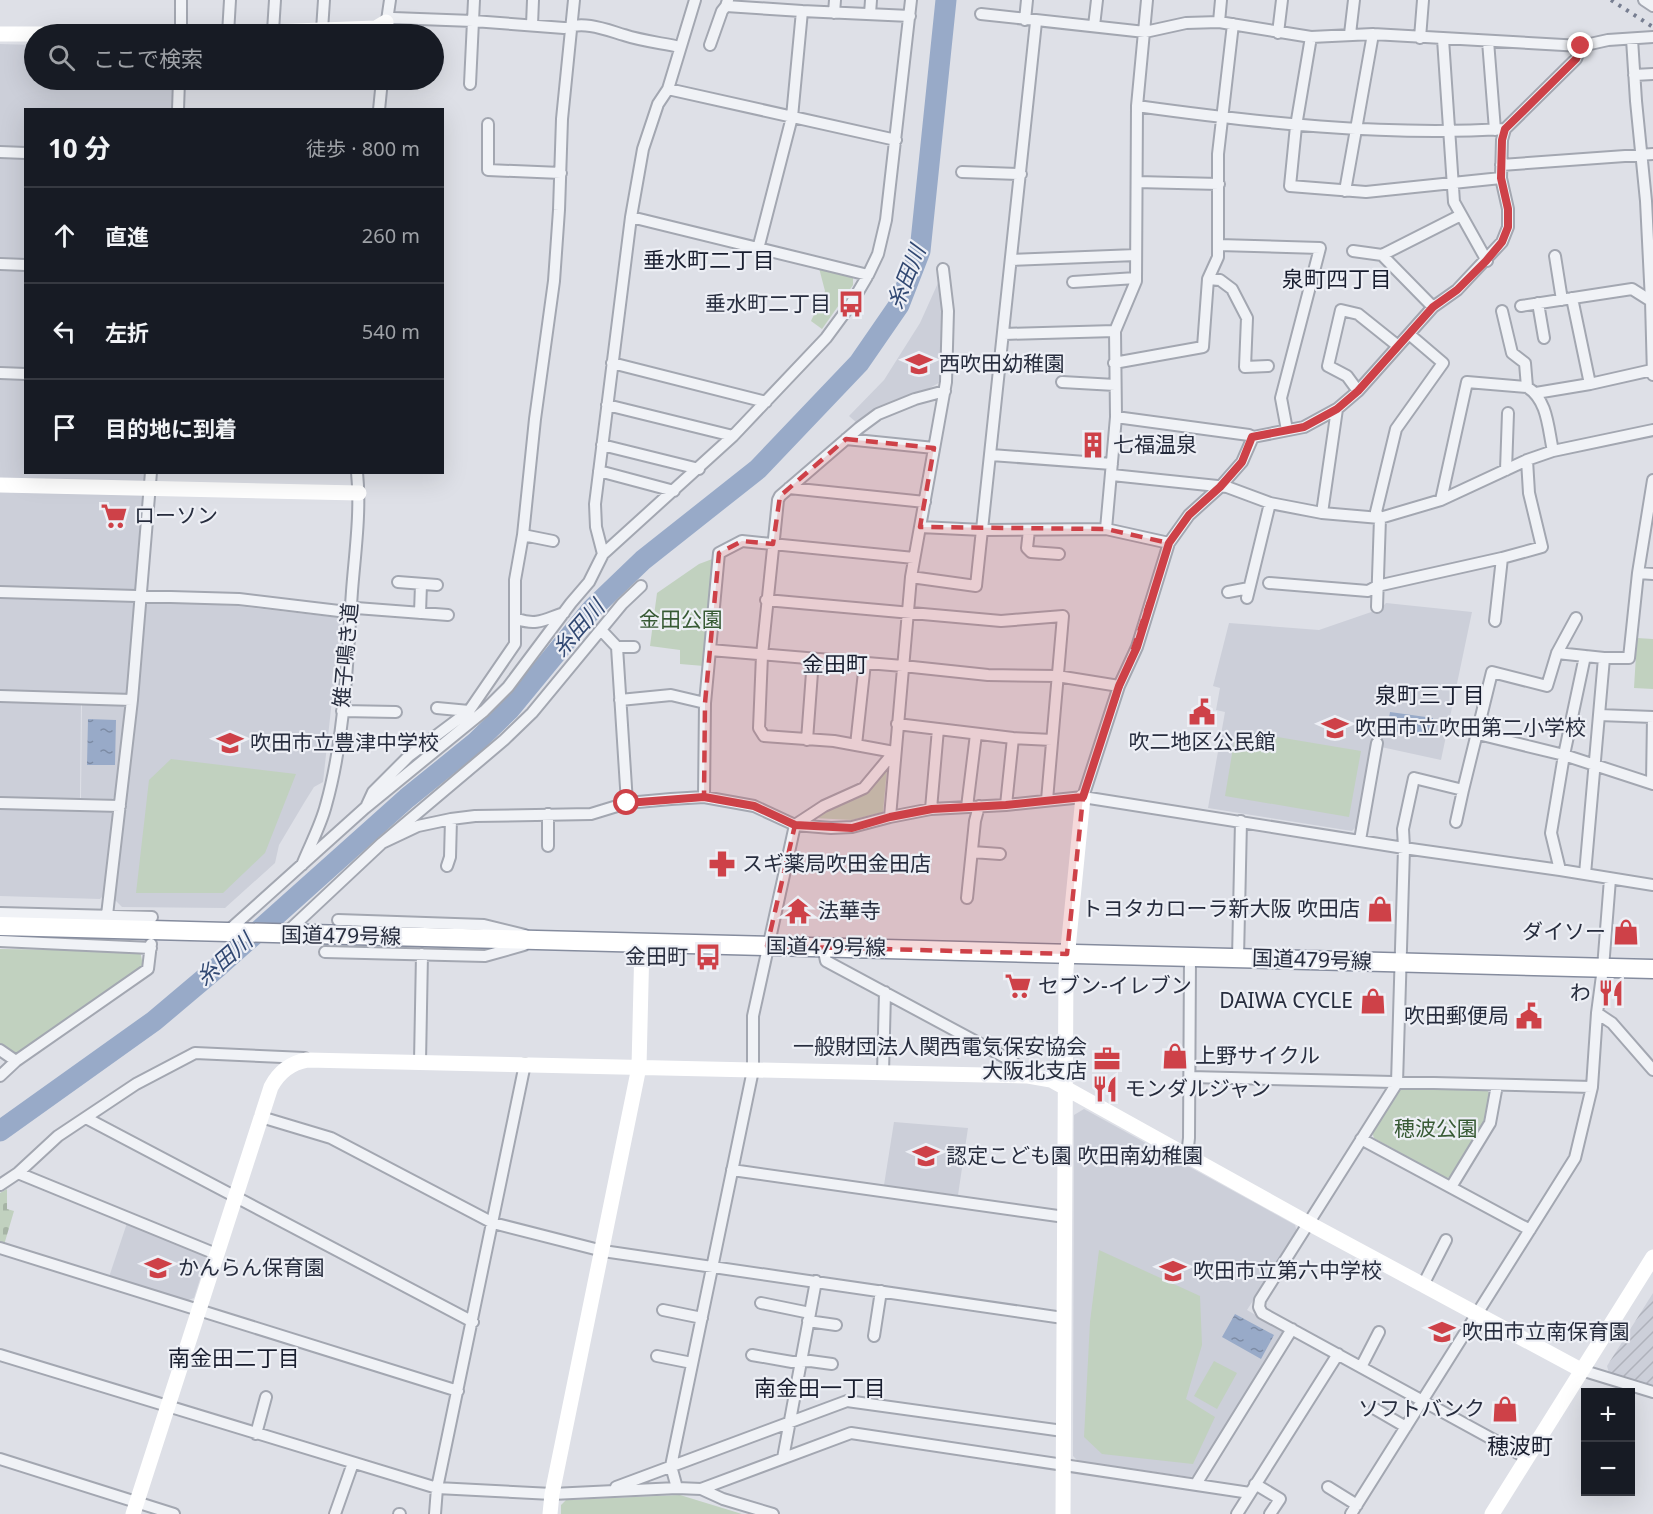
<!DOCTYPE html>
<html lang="ja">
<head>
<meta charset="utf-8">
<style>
  body { margin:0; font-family:"Noto Sans","Noto Sans JP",sans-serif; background:#242831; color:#f1f3f6 }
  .controls { position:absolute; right:18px; bottom:18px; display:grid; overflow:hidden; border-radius:0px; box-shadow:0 6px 24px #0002 }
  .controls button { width:54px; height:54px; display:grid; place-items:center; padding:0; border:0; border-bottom:2px solid #363941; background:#171b24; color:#f1f3f6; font:30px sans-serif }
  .stop { position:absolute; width:18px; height:18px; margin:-14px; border:4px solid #ce4148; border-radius:50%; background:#fff }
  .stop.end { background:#ce4148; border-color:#fff; box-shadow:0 2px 6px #0008 }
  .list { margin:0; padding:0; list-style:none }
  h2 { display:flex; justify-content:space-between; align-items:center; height:78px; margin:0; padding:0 24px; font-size:26px }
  h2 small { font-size:20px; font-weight:400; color:#9ea1a6 }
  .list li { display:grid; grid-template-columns:39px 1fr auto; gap:18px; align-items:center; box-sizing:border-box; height:96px; padding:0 24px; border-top:2px solid #363941 }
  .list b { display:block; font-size:22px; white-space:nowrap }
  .list em { font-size:20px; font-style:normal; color:#9ea1a6 }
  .icon { flex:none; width:33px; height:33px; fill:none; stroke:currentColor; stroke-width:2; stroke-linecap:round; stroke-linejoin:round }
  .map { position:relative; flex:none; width:1653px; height:1514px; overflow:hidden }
  .search { position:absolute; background:#171b24; box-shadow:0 6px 24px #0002; left:24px; top:24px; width:420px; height:66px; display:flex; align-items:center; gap:15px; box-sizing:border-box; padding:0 21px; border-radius:33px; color:#9ea1a6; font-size:22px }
  .panel { position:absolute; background:#171b24; box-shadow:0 6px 24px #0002; left:24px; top:108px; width:420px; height:366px; border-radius:0px }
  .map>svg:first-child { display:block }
</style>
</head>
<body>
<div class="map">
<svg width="1653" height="1514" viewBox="0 0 1653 1514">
  <defs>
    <pattern id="industrial-furrows" width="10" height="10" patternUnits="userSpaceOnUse" patternTransform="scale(1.5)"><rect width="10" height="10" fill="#cccfd9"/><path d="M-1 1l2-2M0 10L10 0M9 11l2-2" fill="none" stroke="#afb2bb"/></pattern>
    <pattern id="cemetery-stones" width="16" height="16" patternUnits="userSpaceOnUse" patternTransform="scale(1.5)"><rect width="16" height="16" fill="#c1d1bf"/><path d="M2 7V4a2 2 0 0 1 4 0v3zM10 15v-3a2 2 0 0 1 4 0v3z" fill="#a6b4a5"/></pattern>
    <pattern id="water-ripples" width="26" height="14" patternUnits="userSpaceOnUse" patternTransform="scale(1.5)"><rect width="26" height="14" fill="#98aac8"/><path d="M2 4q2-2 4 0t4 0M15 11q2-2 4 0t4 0" fill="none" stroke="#7c8ba4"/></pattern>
  </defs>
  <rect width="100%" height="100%" fill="#dee0e7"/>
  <path fill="#cccfd9" d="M0,44L34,45V80H174L173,109L26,110V472L145,473L128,703H81L80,799L117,801L106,893L100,899L0,896Z
    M938,283L943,284L944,349L942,381L921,393L897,399L870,412L857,423L849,416L884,380L920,323Z
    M150,600L237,606L341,618L323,782L314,787L304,803L279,845L275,863L225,908L122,907L114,899L138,705L146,606Z
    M1386,603L1472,612L1441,760L1372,745L1359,824L1352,831L1208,808L1225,712L1216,710L1220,688L1213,686L1229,623L1319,630L1380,609Z
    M82,704H121L127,710L117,794L112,799L81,798Z
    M1084,1109L1295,1225L1297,1232L1247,1310L1283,1331L1284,1337L1195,1475L1191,1477L1078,1461L1073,1456L1074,1115Z
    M894,1122L968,1128L958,1195L884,1185Z
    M127,1223L204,1253L206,1260L194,1298L186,1301L109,1277Z"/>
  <path fill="url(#industrial-furrows)" d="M1653,1293V1386L1609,1373L1607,1366Z"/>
  <path fill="#c1d1bf" d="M819,268L853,277V285L822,329L811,321L825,291Z
    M715,558L704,666L680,664V650L650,646L657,593L699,564Z
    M1637,638L1653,639V689L1634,688Z
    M1236,730L1361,751L1349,817L1225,796Z
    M171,759L296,774L265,853L223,893H136L149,780Z
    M887,769L883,812L852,820L813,818L829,807L866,793Z
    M0,949L140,951L143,965L21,1052L15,1053L0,1043Z
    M1399,1089H1486L1491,1095L1486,1122L1452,1177L1445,1178L1374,1138L1372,1132Z
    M1099,1250L1200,1296L1202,1345L1186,1399L1215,1417L1193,1464L1102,1454L1084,1437L1090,1322Z
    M1214,1361L1237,1373L1217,1409L1194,1396Z
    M680,1495L742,1514H561V1505L566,1500Z"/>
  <path fill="url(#cemetery-stones)" d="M7,1189V1209L14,1211L4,1245L0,1244V1193Z"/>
  <path fill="url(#water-ripples)" d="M1390,712L1433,718L1431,736L1387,730Z
    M88,719L116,720L115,765H87Z
    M1235,1314L1274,1335L1261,1359L1222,1337Z"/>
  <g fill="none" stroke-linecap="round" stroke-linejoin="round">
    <path stroke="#98aac8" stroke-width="21" d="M0,1131L154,1021L218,967L407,798L475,743L509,710L593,608L643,560L758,469L859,363L899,305L920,251L946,0"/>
    <g stroke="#a3a7b1" stroke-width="14">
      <path id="street" d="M181,0V34
        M728,0L726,6L802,11
        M1644,0L1653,6
        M834,13L835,0
        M870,14L871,0
        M981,14L1145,32L1186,23L1219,22L1311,37L1373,34L1581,46L1608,40L1653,37
        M1025,20L1027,0
        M386,22L393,18L473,21L564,28C585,21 604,29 624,35C642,41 662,43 680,47
        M1219,22L1221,0
        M532,25L533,0
        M1094,26L1097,0
        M322,30L324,0
        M273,31L275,0
        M1278,33L1282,0
        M228,34L230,0
        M385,34L390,0
        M1350,34L1354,0
        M1311,37L1296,126L1290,186L1366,192L1501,178
        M1420,38L1423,0
        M1443,39L1454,202L1487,261
        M1632,39L1636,101L1646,201L1651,301L1653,375
        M1488,41L1495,130
        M710,45L722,11L726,6
        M1634,75L1653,74
        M470,84L474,0
        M668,89L896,140
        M1137,106C1259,123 1381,136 1505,129
        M178,110L179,80
        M379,110L382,80
        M488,124V170L561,173
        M0,152L26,153
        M1501,165L1653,154
        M962,172L1021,174
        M1137,182L1219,184
        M1345,191L1373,34
        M631,217L868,275
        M1219,245L1320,248L1281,398L1287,430
        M758,249L792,117L802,11L910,16
        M1353,251L1382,255L1461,215
        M1382,255L1433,307
        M1555,256L1562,300
        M1012,260L1136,255
        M0,264L26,265
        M1208,279L1220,280L1232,289L1247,318L1245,367L1268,366
        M1073,282L1136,278
        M1572,298L1590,384L1652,370
        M1538,303L1544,338
        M1521,306L1632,289L1651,301
        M1004,334L1115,331
        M612,363L766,402
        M1114,363L1203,347L1208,279L1218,257V154L1233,24
        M0,373L26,374
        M1062,382L1115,385
        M1527,387C1548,400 1548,429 1553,451
        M1358,391L1347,376L1328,366L1341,310L1358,314L1398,346
        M1536,393L1590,384
        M607,405L733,436
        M1116,417L1249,435L1253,437L1304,427L1337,409L1358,391L1433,307L1457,290L1502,242L1508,227V209L1501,178L1502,140L1505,129L1576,59L1581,46
        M846,439L934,448
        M602,445L699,469
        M991,455L1112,464
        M1506,470L1508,413
        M599,471L674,491
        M1112,475L1227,487L1270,503L1322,513L1380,518L1441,500L1527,460L1553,451L1653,430
        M789,488L925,502
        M1441,500L1467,382L1527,387L1525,363L1512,353L1502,311
        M1322,513L1337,409
        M920,527L983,530L1106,529L1169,543
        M1106,529L1116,417L1115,331L1136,281L1137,106L1147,0
        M1029,530L1027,548L1031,552L1059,554
        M523,535L553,541
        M603,554L596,527L595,504L631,217L643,149L658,104L668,89L695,0
        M1638,573L1653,574
        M911,577L976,586L1036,22
        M398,582L437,585
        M1269,583L1368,591L1377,586L1502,558
        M0,592L239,599L339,611L356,608L448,615
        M1228,592L1249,588
        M1247,598L1270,503
        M766,600L1001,621L1063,616L1047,800
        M1377,607L1380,518L1376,512L1396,429L1443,363L1409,334
        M420,613L421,584
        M517,619C538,626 545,619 564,613
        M1495,621L1502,558L1542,547L1529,493L1527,460
        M601,630L617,647L627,803
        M617,647H634
        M710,650L903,666L988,675L1057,676L1119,686
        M1557,653L1604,658H1629L1638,573L1653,480
        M0,696L132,700
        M620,700L671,695L705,703
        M437,708L469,711
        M342,711L396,712
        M1599,715L1653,717
        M897,724L1013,738L1052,740
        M1478,734L1564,755L1653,784
        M807,740L813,659
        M856,745L865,663
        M1652,783L1653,717
        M704,797L705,703L719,553L742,541L914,558
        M1083,797L1119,686L1137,647L1169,543L1189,515L1220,487L1242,462L1253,437
        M0,803L120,806
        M367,805L373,792L409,756L469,711L515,644V580L523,535L535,419L554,281L559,210L562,119L574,0
        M1006,805L1013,738
        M967,807L976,734
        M931,809L938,729
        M548,814V846
        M890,817L911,577L946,382L948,311L943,269
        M1456,822L1463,790
        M1360,840L1377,743
        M382,843L418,826L451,819L475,816L591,814L627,803L671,799L704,797L754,806L795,825L831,828L852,827L890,817L931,809L1006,805L1083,797L1404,848L1560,870L1653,885
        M972,852L1000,854
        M302,865C310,845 321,825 326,805C345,738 347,661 352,591C355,552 361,512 357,472
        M447,866L450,857L451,819
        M1560,870L1551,833L1564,755L1585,656
        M1585,874L1604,658
        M967,898L975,821L979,806
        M0,913L152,917
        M107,915L132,700L151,472
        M338,920L484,925L525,935
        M228,931L365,808L484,711L508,687L571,603L589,582L603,554L733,436L826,338L851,304L868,275L878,254L886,220L911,0
        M286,933L382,843L504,740L532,713L622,604L641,586
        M0,941L151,948
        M823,947L826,961L1012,1061L1028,1076
        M325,952L485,956L524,945
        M1238,958L1241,821
        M1597,1013L1612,1023L1653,1070
        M0,1050L16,1061
        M420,1062L422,954
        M883,1073L885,992
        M0,1076L16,1061L148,969L151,944
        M1190,1077L1592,1087
        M261,1117L331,1138L493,1223L603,1251L1063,1318
        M86,1118L473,1322
        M1361,1139L1530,1230
        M1187,1156L1189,1138L1190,957
        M732,1170L1065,1217
        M18,1173L216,1254
        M0,1185L18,1173L58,1136L136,1084L195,1053L305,1058
        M1451,1187L1490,1123L1497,1085
        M0,1248L458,1391
        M1423,1285L1446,1240
        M761,1303L810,1313
        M663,1310L702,1318
        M808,1321L836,1325
        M874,1336L881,1291
        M0,1355L437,1488L552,1494L677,1488L701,1489L723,1499L773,1514
        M752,1355L792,1362L810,1361L832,1364
        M657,1356L692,1363
        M1361,1367L1379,1332
        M1581,1370L1653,1392
        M1375,1409L1406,1427
        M256,1434L266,1397
        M783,1458L816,1281
        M1527,1458L1262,1313L1259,1307L1260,1300L1397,1083L1404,848L1403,829L1414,778L1463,790L1492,672L1547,686L1557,653L1576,618
        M0,1459L174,1514
        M1196,1484L1292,1329
        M1255,1484L1280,1499L1270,1514
        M616,1487L847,1401L1063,1431
        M1328,1487L1357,1505
        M677,1488L671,1466L753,1070V1016L795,825L824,806L864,788L894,752L834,741L764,736L759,728L762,655L778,500L780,496L859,428L878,414L915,399L945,391
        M701,1489L851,1433L1250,1493
        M335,1514L353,1463
        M399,1514H400
        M435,1514L437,1488L525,1064
        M1237,1514L1338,1354
        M1351,1514L1575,1158L1592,1087L1597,1013L1603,968L1610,879"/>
    </g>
    <g stroke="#858c9e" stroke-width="21">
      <path id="highway" d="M0,926L1653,969"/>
    </g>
    <use href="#street" stroke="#f0f2f6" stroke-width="10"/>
    <path stroke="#fff" stroke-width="15" d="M0,34H54
      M213,34L376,28L386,22
      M0,485L359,493
      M133,1514L271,1087C279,1072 290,1063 307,1060L1028,1076L1051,1080L1310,1224L1581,1370
      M550,1514L552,1494L639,1067L642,943
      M1063,1514L1066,969L1083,797
      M1492,1514L1653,1257"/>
    <use href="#highway" stroke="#fff" stroke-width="18"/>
    <path stroke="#777e91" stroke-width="4" stroke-dasharray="3 6" stroke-linecap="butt" d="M1611,0L1653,27"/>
  </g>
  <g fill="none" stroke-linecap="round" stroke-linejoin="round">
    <path stroke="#ce4148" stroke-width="8" d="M627,803L704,797L754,806L795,825L852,828L890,817L932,809L1006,805L1083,797L1119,686L1137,647L1169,543L1189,515L1220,487L1242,462L1252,437L1304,427L1337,409L1358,391L1433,307L1457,290L1486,261L1502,242L1508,227V209L1501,178L1502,140L1505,129L1576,59L1581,46"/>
  </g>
  <path fill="#ce4148" fill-opacity="0.2" stroke="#ce4148" stroke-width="4.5" stroke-dasharray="12 8" stroke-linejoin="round" d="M846,439L934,448L920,527L1106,529L1169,543L1083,797L1067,954L767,946L795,825L754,806L704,797L705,703L719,553L742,541L773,544L780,496Z"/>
  <defs>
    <g id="bus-bare" transform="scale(2.07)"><path d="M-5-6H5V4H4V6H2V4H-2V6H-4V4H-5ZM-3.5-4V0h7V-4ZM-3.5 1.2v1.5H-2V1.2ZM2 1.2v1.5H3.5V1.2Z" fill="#ce4148" stroke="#edeff5" stroke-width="2.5" paint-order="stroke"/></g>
    <g id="school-bare" transform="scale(2.07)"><path d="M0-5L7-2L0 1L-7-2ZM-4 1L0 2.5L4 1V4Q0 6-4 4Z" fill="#ce4148" stroke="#edeff5" stroke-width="2.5" paint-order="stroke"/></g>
    <g id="building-bare" transform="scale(2.07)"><path d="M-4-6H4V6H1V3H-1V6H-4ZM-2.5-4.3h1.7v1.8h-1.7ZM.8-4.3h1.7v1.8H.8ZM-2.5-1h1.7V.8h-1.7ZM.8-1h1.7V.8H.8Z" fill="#ce4148" stroke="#edeff5" stroke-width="2.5" paint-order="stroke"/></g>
    <g id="supermarket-bare" transform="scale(2.07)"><path d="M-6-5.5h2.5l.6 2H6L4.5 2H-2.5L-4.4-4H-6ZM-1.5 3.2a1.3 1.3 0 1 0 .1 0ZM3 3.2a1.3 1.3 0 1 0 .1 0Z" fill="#ce4148" stroke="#edeff5" stroke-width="2.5" paint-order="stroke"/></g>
    <g id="civic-bare" transform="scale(2.07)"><path d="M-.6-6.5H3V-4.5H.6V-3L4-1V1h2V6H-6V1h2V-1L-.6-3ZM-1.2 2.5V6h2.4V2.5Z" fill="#ce4148" stroke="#edeff5" stroke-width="2.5" paint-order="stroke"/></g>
    <g id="pharmacy-bare" transform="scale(2.07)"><path d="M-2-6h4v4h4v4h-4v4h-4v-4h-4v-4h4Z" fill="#ce4148" stroke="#edeff5" stroke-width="2.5" paint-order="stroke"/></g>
    <g id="shop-bare" transform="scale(2.07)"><path d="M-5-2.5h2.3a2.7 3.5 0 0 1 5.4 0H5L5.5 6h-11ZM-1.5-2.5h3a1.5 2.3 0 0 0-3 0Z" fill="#ce4148" stroke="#edeff5" stroke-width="2.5" paint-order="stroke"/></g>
    <g id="temple-bare" transform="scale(2.07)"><path d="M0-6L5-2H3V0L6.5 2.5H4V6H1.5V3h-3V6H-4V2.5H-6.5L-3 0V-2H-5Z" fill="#ce4148" stroke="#edeff5" stroke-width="2.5" paint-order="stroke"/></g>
    <g id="restaurant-bare" transform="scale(2.07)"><path d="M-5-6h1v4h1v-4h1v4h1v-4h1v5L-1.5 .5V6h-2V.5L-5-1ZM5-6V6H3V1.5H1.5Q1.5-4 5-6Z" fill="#ce4148" stroke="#edeff5" stroke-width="2.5" paint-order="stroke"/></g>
    <g id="office-bare" transform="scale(2.07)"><path d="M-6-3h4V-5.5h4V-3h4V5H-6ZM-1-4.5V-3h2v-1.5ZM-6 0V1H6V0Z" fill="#ce4148" stroke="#edeff5" stroke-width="2.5" paint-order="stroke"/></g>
  </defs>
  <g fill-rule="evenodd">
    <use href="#bus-bare" x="851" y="304"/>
    <use href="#school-bare" x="919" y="364"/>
    <use href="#building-bare" x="1093" y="445"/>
    <use href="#supermarket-bare" x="114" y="516"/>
    <use href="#civic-bare" x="1202" y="712"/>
    <use href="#school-bare" x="1335" y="728"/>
    <use href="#school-bare" x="230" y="743"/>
    <use href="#pharmacy-bare" x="722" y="864"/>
    <use href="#shop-bare" x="1380" y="909"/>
    <use href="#temple-bare" x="798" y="911"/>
    <use href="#shop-bare" x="1626" y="932"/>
    <use href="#bus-bare" x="708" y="957"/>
    <use href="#supermarket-bare" x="1018" y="986"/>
    <use href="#restaurant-bare" x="1611" y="993"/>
    <use href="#shop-bare" x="1373" y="1001"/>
    <use href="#civic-bare" x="1529" y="1016"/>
    <use href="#shop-bare" x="1175" y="1056"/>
    <use href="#office-bare" x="1107" y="1059"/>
    <use href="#restaurant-bare" x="1105" y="1089"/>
    <use href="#school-bare" x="926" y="1156"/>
    <use href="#school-bare" x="158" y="1268"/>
    <use href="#school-bare" x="1173" y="1271"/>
    <use href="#school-bare" x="1442" y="1332"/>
    <use href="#shop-bare" x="1505" y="1409"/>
  </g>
  <g text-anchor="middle" stroke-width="4.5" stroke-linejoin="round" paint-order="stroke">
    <g font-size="21" fill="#272d3e" stroke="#edeff5" text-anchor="start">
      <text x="831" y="311" text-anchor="end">垂水町二丁目</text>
      <text x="939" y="371">西吹田幼稚園</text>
      <text x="1113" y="452">七福温泉</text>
      <text x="134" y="523">ローソン</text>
      <text x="1355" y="735">吹田市立吹田第二小学校</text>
      <text x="1202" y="749" text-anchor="middle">吹二地区公民館</text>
      <text x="250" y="750">吹田市立豊津中学校</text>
      <text x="742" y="871">スギ薬局吹田金田店</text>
      <text x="1360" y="916" text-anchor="end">トヨタカローラ新大阪 吹田店</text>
      <text x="818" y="918">法華寺</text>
      <text x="1606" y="939" text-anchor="end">ダイソー</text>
      <text x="688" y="964" text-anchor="end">金田町</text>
      <text x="1038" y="993">セブン-イレブン</text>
      <text x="1591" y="1000" text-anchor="end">わ</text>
      <text x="1353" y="1008" text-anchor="end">DAIWA CYCLE</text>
      <text x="1509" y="1023" text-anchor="end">吹田郵便局</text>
      <text x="1087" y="1054" text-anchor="end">一般財団法人関西電気保安協会<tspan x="1087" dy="24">大阪北支店</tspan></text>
      <text x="1195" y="1063">上野サイクル</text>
      <text x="1125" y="1096">モンダルジャン</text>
      <text x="946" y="1163">認定こども園 吹田南幼稚園</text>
      <text x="178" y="1275">かんらん保育園</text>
      <text x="1193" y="1278">吹田市立第六中学校</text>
      <text x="1462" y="1339">吹田市立南保育園</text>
      <text x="1485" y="1416" text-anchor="end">ソフトバンク</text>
    </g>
    <g font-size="21" fill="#375a34" stroke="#edeff5">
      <text x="681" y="627">金田公園</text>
      <text x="1436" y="1136">穂波公園</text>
    </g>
    <g font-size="21" fill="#272d3e" stroke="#edeff5">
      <text transform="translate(346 655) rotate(-85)" y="7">雉子鳴き道</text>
      <text transform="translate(341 936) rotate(1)" y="7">国道479号線</text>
      <text transform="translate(826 947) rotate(1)" y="7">国道479号線</text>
      <text transform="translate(1312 960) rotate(2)" y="7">国道479号線</text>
    </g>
    <g font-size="22" fill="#191e2f" stroke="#edeff5">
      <text x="709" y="268">垂水町二丁目</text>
      <text x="1337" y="287">泉町四丁目</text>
      <text x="835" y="672">金田町</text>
      <text x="1430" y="703">泉町三丁目</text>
      <text x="234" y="1366">南金田二丁目</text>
      <text x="820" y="1396">南金田一丁目</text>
      <text x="1520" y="1454">穂波町</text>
    </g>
    <g font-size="22" font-style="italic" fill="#314872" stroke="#edeff5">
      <text transform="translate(906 277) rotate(-68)" y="8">糸田川</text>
      <text transform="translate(578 628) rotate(-49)" y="8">糸田川</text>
      <text transform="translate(224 959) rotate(-41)" y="8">糸田川</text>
    </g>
  </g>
</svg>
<div class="controls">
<button>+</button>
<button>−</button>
</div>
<div class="stop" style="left:627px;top:803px"></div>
<div class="stop end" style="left:1581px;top:46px"></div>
<div class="search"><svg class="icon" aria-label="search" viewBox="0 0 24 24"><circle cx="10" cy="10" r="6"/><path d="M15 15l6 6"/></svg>ここで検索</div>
<section class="panel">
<h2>10 分<small>徒歩 · 800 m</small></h2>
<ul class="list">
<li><svg class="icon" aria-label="ahead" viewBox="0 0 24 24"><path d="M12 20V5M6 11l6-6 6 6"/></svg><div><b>直進</b></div><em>260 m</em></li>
<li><svg class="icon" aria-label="left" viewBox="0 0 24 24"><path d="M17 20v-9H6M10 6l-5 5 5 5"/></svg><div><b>左折</b></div><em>540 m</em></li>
<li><svg class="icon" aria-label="arrive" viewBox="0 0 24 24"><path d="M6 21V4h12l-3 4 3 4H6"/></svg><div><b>目的地に到着</b></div></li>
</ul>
</section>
</div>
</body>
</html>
